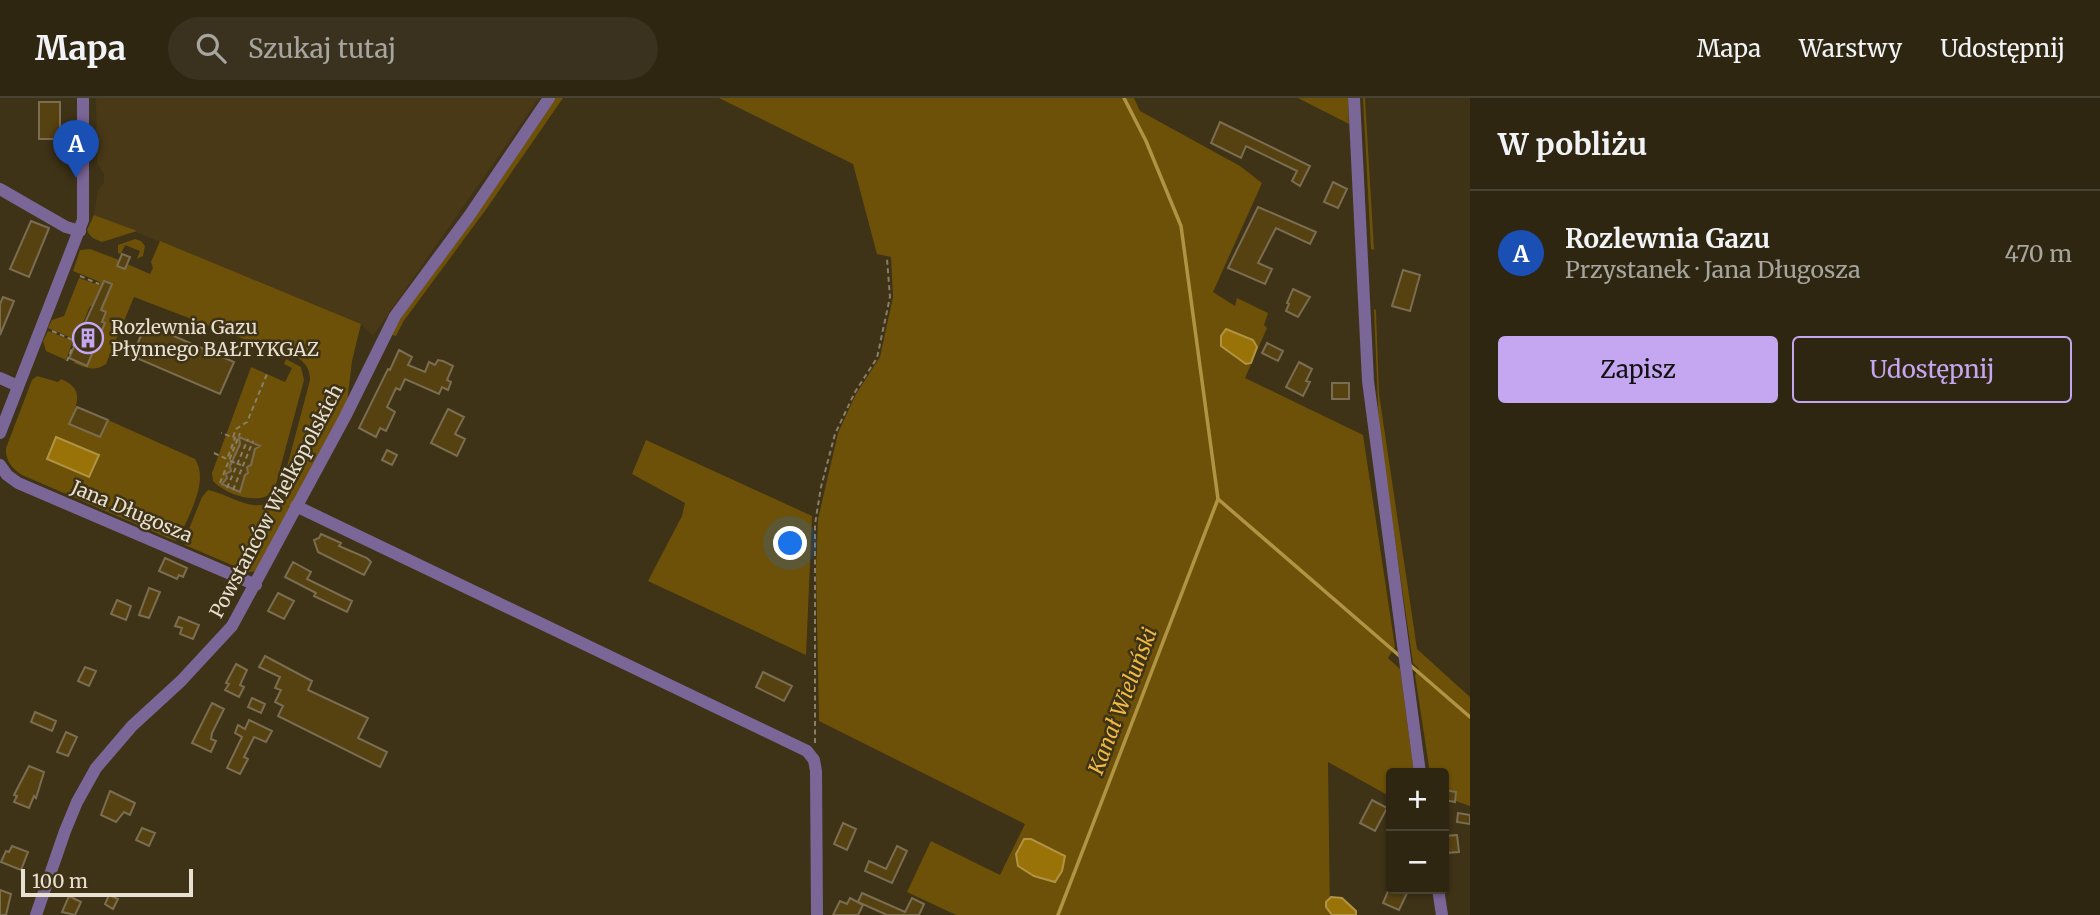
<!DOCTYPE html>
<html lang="pl">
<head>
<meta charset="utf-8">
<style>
  body { margin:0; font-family:Merriweather,serif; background:#3a321f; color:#f1f3f6 }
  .controls { position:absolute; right:21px; bottom:21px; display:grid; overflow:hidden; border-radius:7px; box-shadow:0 2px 5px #0004 }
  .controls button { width:63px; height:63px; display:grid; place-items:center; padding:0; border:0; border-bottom:2px solid #494331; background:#2e2611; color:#f1f3f6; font:35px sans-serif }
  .scale { position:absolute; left:21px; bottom:18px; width:172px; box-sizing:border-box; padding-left:7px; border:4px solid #e8e0d0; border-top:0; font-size:19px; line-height:24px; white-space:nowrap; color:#e8e0d0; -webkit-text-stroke:5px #3e3217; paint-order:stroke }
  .you { position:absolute; left:791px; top:446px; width:24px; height:24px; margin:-18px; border:5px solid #fff; border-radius:50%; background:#1a73e8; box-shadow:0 0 0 10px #1a73e833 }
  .badge { display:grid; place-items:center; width:46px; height:46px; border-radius:50%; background:#c5a6f0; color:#fff; font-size:23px; font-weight:700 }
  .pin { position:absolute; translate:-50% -58px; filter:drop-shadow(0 2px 4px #0008) }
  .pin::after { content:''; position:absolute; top:37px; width:24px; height:21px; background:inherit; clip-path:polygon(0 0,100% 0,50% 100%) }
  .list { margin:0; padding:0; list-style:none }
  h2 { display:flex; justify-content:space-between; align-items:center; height:91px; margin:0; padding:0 28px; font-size:30px }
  h2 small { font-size:23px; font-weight:400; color:#a7a59f }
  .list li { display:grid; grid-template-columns:46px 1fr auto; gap:21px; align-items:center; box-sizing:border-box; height:126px; padding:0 28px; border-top:2px solid #494331 }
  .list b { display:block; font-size:26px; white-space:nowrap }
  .list p { margin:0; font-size:23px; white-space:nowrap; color:#a7a59f }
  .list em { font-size:23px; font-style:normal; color:#a7a59f }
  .actions { display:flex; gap:14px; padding:21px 28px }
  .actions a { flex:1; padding:16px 0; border:2px solid #c5a6f0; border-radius:7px; text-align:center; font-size:24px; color:#c5a6f0 }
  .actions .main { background:#c5a6f0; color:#111 }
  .icon { flex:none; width:38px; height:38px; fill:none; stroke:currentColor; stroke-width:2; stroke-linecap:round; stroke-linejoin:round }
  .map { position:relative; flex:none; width:1470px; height:817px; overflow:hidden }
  header { display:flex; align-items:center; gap:42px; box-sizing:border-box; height:98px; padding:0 35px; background:#2e2611; border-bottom:2px solid #494331 }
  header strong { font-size:33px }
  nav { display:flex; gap:38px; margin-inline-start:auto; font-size:24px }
  .search { width:490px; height:63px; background:#3a321f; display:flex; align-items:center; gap:18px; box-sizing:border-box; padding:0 24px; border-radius:38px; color:#a7a59f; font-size:26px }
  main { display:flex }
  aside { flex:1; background:#2e2611 }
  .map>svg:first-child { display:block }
</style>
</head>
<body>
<header>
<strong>Mapa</strong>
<div class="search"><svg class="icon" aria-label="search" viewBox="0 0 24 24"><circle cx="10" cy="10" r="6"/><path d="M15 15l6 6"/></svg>Szukaj tutaj</div>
<nav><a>Mapa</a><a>Warstwy</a><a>Udostępnij</a></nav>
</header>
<main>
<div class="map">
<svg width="1470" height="817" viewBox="0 0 1470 817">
  <rect width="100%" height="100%" fill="#3e3217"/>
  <path fill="#493916" d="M96,0H539L373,238L361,226L94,117L98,92L104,85V76L97,65Z"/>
  <path fill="#6d5108" d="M552,0H563L487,110L403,224L396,238L392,237L402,215Z
    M719,0H1134L1140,13L1240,68L1262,85L1213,194L1235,208L1237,200L1268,215L1264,227L1267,230L1245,280L1363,337L1395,549L1388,560L1400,571L1414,675H1391V699L1328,664L1330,817H956L907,794L931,743L1000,777L1025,726L819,623L816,473L818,421L838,335L856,296L880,259L893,199L891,159L877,156L853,66Z
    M1298,0H1348L1349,26Z
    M1363,0H1365L1374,152L1371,151Z
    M94,117L137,133L102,144C95,141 90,140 87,132Z
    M135,141L141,143L145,148L143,158L137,161L140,153L125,147L121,156L118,155V147Z
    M160,143L361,226L352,263L347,305L258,473L248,474L185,447L184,443L202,399L208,392C234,397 265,426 282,388L310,282C311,260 286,252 267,250L134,199L106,266C95,274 86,270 74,265L75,263L87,268L105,226L102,224L106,214L90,208L76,242L48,230L52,222L64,218L79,180L99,187L100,184L73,173L80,152L90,151L119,162L117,168L127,166L150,176L153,170L151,164Z
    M1374,211L1376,212L1379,296L1417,551L1470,599V708L1444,699V675H1430L1415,577L1419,571L1413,565L1379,332Z
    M48,233L73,243L66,262L46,253L43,243Z
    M286,261L301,269L304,282L276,386L267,398C251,405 224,395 213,383L212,375L251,269L285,284L292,270L284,266Z
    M37,278L58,284L61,281C86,291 76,307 70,326L100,339L108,322L195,361C210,384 187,419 179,441L175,443L22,377C12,371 5,362 6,350L32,282Z
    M646,342L812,418L806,557L648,483L682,418L685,405L632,376Z"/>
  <path fill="#997208" stroke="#b19344" stroke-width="2" d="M1226,231L1253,242L1257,249L1251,265L1246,266L1221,248V238Z
    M56,339L99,357L89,379L47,361Z
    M1024,741H1031L1065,758L1062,773L1055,784L1034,778L1018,768L1016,756Z
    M1331,799L1342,800L1356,813V817H1332L1326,809V804Z"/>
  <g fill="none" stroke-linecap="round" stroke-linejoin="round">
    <path stroke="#b19344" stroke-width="3.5" d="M1124,0L1146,43L1181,128L1218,401L1402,560
      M1410,567L1470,619
      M1058,817L1218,401"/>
  </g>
  <path fill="#564111" stroke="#7b6d51" stroke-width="2" d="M39,4H60V41H39Z
    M1220,24L1310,68L1300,88L1292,83L1297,73L1246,48L1241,60L1211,45Z
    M1333,84L1347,91L1338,110L1324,104Z
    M1258,109L1316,134L1310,146L1276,130L1258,165L1272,171L1265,186L1228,170Z
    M31,123L49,130L29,179L10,171Z
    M122,156L130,159L125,171L117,168Z
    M1403,172L1420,177L1410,213L1392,208Z
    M104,183L112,186L101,212L106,214L102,224L105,225L87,268L69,260Z
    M1293,191L1310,199L1298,219L1286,213L1289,206L1287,205Z
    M3,199L14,203L0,237V206Z
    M146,226L234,264L220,296L132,258Z
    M1267,245L1283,253L1278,263L1262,255Z
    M399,252L412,259L408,267L425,274L429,264L435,267L438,262L443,263L453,268L447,282L451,284L448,292L442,289L439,296L405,281L400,292L396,290L387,309L395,314L386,333L380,330L376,339L359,330L388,271L390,272Z
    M1299,264L1312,271L1306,283L1310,284L1303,298L1286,289Z
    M1332,285H1349V301H1332Z
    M77,309L108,322L100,339L69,326Z
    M448,311L464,319L455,336L465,341L457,358L431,345Z
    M239,339L260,348L255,351L251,367L247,369L248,375L245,377L240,394L222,386L227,380L226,376L231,373L230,368L240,346Z
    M387,352L397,357L392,367L382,362Z
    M321,436L341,445L339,448L367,460L371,464L364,477L318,454L314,442L319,440Z
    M165,460L187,470L183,479L179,477L177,481L159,473Z
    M293,464L311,474L307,481L352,503L347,514L314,498L316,495L285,479Z
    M149,490L160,494L149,520L139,517Z
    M278,495L294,503L284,521L268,513Z
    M117,502L131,508L126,522L111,516Z
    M179,519L199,527L193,541L180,536L182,530L175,528Z
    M265,558L312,583L308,592L368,620L358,640L387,654L380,669L278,618L283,608L275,604L281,592L275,590L280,579L259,569Z
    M236,566L247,572L240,587L244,589L239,599L225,592L229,586L226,585Z
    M85,569L96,573L89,588L78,583Z
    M763,574L792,588L784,603L756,589Z
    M252,600L265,606L261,615L248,609Z
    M212,605L224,611L212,635L211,641L216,643L211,654L192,645Z
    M35,614L56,623L52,633L31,624Z
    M249,622L272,633L266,644L254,639L244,659L248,661L240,676L227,670L242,639L235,635L238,627L245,631Z
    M66,634L77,639L68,658L57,654Z
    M29,668L44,674L36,700L34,698L29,710L14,704L17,698L14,697Z
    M1444,692L1456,694L1455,704L1444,702Z
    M110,693L135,705L130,717L124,714L116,724L101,717Z
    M1372,702L1387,710L1375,733L1360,725Z
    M1458,715L1470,717V726L1457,724Z
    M843,725L856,731L847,752L834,746Z
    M142,730L155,735L149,748L136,742Z
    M1457,737L1459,754L1445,755L1444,738Z
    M12,748L28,754L21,772L1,764L6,753L9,754Z
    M897,748L907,753L892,785L865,773L869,763L886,771Z
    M1389,791L1408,793L1399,812L1383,805Z
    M0,792L11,796L6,817H0Z
    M862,795L905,814L912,800L924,806L919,817H887L858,804Z
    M109,797L118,801L113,811L105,806Z
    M69,798L81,804L75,817L62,814Z
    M850,800L863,807L858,817H833L840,803L847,806Z"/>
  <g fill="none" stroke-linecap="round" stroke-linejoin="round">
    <path stroke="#897f69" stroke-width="2" stroke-dasharray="5 3.5" stroke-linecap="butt" d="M80,178L99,186
      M52,233L75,243L67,263
      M233,339L236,331L247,324L267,276
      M214,355L227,361L235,340L221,335
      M230,363L241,367
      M220,385L240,335
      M227,390L248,341
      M233,392L253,343
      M815,645V426L821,389L835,336L855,294L877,260L890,199L887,161"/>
    <path stroke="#7b6698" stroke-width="12" d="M1354,0L1368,283L1420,675
      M0,91L66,129L80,133
      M0,280L18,288
      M0,335L83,122V0
      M0,367L7,377L18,385L256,487
      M296,408L807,653L814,662L816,673L817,817
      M1438,791L1442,817
      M36,817L65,733L77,704L96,670L132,628L181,583L232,528L345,319L395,218L469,118L549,0"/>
  </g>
  <defs>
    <g id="building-ring" transform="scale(1.575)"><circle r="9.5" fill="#3e3217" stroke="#c5a6f0" stroke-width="1.5"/><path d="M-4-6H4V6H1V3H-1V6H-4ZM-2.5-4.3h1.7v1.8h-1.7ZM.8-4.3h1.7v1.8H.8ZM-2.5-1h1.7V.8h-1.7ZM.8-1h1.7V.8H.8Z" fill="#c5a6f0"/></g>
  </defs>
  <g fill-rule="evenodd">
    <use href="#building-ring" x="88" y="240"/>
  </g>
  <g text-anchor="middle" stroke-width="5" stroke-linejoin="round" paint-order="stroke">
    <g font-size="19" fill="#e8e0d0" stroke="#3e3217" text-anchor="start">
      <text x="111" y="236">Rozlewnia Gazu<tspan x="111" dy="22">Płynnego BAŁTYKGAZ</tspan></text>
    </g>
    <g font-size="19" fill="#e8e0d0" stroke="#3e3217">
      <text transform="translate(276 403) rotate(-62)" y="7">Powstańców Wielkopolskich</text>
      <text transform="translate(132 413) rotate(23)" y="7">Jana Długosza</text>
    </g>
    <g font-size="21" font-style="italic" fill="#efba41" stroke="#3e3217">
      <text transform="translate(1123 603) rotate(-69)" y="7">Kanał Wieluński</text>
    </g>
  </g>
</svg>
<div class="controls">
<button>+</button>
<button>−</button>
</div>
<div class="scale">100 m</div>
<div class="you"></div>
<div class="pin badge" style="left:76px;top:80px;background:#1a4fb4">A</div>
</div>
<aside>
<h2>W pobliżu<small></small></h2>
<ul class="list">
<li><span class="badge" style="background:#1a4fb4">A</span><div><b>Rozlewnia Gazu</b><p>Przystanek · Jana Długosza</p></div><em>470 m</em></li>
</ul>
<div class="actions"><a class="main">Zapisz</a><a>Udostępnij</a></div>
</aside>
</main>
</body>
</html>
